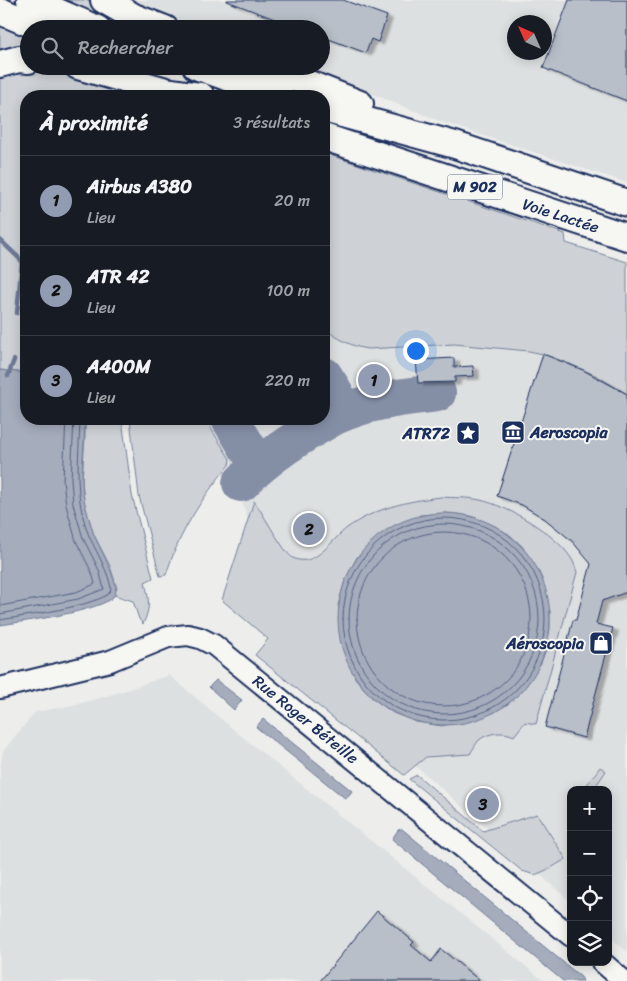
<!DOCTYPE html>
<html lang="fr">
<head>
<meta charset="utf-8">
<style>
  body { margin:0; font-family:Sriracha,sans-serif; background:#20242c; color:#f1f3f6 }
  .controls { position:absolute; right:15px; bottom:15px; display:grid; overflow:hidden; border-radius:10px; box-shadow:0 2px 12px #0003 }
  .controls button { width:45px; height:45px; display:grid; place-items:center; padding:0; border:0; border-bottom:1px solid #363941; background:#171b24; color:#f1f3f6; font:25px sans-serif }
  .compass { position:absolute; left:507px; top:15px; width:45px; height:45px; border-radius:50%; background:#171b24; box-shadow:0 2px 12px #0003; rotate:315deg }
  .you { position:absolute; left:415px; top:350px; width:18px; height:18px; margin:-12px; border:4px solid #fff; border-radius:50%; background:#1a73e8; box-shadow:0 0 0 8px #1a73e833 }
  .badge { display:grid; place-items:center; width:32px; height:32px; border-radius:50%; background:#919bb2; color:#111; font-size:16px; font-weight:700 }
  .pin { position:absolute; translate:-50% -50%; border:2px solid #fff; box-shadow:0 1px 5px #0006 }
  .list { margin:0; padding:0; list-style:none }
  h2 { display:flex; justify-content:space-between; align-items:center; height:65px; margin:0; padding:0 20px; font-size:21px }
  h2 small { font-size:16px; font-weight:400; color:#9ea1a6 }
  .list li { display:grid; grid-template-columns:32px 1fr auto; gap:15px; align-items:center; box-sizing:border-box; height:90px; padding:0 20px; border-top:1px solid #363941 }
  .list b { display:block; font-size:19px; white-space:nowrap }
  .list p { margin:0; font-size:16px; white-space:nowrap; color:#9ea1a6 }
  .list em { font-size:16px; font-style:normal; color:#9ea1a6 }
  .icon { flex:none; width:28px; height:28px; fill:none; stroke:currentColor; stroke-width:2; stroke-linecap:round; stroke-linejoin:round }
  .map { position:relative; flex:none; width:627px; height:981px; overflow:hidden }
  .search { position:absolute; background:#171b24; box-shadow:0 2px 12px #0003; left:20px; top:20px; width:310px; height:55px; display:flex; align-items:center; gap:12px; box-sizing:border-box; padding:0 18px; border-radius:28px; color:#9ea1a6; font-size:19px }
  .panel { position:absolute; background:#171b24; box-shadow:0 2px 12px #0003; left:20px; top:90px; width:310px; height:335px; border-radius:20px }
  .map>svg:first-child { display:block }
</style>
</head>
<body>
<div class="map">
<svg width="627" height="981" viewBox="0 0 627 981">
  <defs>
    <filter id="shadow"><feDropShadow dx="5.5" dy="3" stdDeviation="1" flood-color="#0004"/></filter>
  </defs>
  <rect width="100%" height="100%" fill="#edeeec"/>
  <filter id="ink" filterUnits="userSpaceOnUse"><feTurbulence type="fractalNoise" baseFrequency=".02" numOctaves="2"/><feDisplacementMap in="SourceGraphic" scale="10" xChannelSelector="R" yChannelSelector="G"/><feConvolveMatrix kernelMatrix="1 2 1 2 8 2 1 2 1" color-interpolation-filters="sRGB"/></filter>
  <g filter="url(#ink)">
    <path fill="#dde0e1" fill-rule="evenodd" d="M126,0H627V183L442,122L302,66H321V29H201ZM514,22H544V52H514Z
      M324,306L426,331L627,370V952L608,935V790H571V902L298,663L229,465L197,419H324Z
      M169,675L238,733L544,981H0V768L3,751L35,712L78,704L120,692Z"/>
    <path fill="#ced2d7" stroke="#74809a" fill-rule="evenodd" d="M0,0H88L128,28L29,29V54L0,59Z
      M42,68L95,77L153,96H26V373L0,370V72Z
      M324,153L565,234L566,243L627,262V394L597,376L570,364L543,354L529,351L454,344L368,349C351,347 338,338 324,329Z
      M85,419H122L132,495L153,578L145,582C149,600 151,607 143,624L139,619L133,601L114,595L117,588L110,566L94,535L84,502L82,480L85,437Z
      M130,419H205L230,459L229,465C201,499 179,533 166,575L160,576L139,496Z
      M441,497C454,498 467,497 480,500C508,506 555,533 571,558C574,562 575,567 577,572L536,724L525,722L514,736C504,731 489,732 479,740C476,744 473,749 470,754L426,757L404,775L255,655L268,639L222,600L254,501C263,513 284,553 293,558C315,569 332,539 347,528C375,508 407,501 441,497ZM446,513L471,516L495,526L510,535L523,547L550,611V629L547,646L541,663L521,692L508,704L493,713L442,726L416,722L393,713L372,698L355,678L338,605L345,580L357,557L420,515Z
      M600,767L606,771L593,790H583Z
      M417,775L483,831L537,814L566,859L551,868L535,875L522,871L409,779Z"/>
    <path fill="#a5acbc" stroke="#6e7a96" d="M0,370L26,373V419H85C85,439 82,459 82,480C82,498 88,515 93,532C97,545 122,584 114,596C103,611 21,622 0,625Z
      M338 619a106 106 0 1 1 212 0a106 106 0 1 1-212 0Z
      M216,680L242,700L234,710L209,687Z
      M263,719L352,791L346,799L256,727Z
      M402,829L581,977L583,981H563L392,839L398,830Z"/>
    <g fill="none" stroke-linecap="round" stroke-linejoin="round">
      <path stroke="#526184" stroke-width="1" d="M343 619a101 101 0 1 1 202 0a101 101 0 1 1-202 0Z
        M349 619a95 95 0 1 1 190 0a95 95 0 1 1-190 0Z
        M357 619a87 87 0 1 1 174 0a87 87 0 1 1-174 0Z
        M0,606L76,592L95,584L92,573L76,541L66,505L63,480L66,419
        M0,614L78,599L104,589L99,570L83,538L73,504L71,480L74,419
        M0,620C18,617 102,605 110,592C115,584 93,545 89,536C73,494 79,462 80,419"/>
      <path stroke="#6e7a96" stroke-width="4.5" d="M0,240L22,261L17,313
        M8,376L14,360"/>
      <path stroke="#848ea5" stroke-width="38" d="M335,416C368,401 402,397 437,393
        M230,419L252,455L255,461L254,470
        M241,483C269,455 301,435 335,416C345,402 331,388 324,376"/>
    </g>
    <path fill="#b9bfc8" stroke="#1b2f5e" filter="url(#shadow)" d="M227,0H343L387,16L378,42L371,39L366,53L321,36V29H301L227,1Z
      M569,0H627V101L543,68Z
      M543,354L583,370L627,394V592L602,601L596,624L613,628L584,738L545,727L573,620H576L591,564L572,541L545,519L522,505L497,496Z
      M454,358V367L473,366L474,376L455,377V382L418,383L416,360Z
      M377,911L414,942L411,945L431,962L441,949L480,981H320Z"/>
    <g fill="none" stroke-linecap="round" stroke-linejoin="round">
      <g stroke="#1b2f5e" stroke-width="24">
        <path id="tertiary" d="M0,688L110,661L168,637L188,635L200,638L214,645L571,936
          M602,962L624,981"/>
      </g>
      <g stroke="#1b2f5e" stroke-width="30">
        <path id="trunk" d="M30,0L97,29
          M104,0L134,17L165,29
          M0,11L43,29
          M0,64L19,59L29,60
          M78,66L166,91L201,96
          M196,66L280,96
          M264,66L360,104
          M324,109L455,145L627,203
          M324,137L627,237"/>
      </g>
      <use href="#tertiary" stroke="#f6f6f2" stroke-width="20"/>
      <use href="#trunk" stroke="#f6f6f2" stroke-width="26"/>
    </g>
  </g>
  <defs>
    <g id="museum-square" transform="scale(1.25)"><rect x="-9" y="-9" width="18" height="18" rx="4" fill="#1b2f5e" stroke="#f6f6f2"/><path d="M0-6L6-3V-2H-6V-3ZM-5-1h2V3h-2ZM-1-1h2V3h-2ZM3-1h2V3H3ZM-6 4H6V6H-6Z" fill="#fff"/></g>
    <g id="sight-square" transform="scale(1.25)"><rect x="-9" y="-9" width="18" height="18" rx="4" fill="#1b2f5e" stroke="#f6f6f2"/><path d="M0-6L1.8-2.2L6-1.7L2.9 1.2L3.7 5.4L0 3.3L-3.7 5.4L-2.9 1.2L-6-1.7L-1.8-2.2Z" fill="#fff"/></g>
    <g id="shop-square" transform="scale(1.25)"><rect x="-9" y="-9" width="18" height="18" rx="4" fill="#1b2f5e" stroke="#f6f6f2"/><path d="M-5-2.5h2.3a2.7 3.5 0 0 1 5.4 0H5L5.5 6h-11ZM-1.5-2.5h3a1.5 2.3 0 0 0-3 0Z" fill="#fff"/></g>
  </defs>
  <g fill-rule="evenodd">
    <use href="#museum-square" x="513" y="432"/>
    <use href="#sight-square" x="468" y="433"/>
    <use href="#shop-square" x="601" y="643"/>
  </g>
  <g text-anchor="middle" stroke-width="4" stroke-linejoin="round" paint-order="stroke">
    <rect fill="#f6f6f2" stroke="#5d6b8a" stroke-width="1" x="447.5" y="174.5" width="55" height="25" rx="4"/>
    <g font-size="15" font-weight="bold" fill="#1b2f5e">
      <text x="475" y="192">M 902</text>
    </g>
    <g font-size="16" fill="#1b2f5e" stroke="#f6f6f2">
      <text transform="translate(561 215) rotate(18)" y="6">Voie Lactée</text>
      <text transform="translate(306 719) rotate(39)" y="6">Rue Roger Béteille</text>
    </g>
    <g font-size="16" font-weight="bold" fill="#1b2f5e" stroke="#f6f6f2" text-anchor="end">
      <text x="530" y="438" text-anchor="start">Aeroscopia</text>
      <text x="450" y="439">ATR72</text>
      <text x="584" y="649">Aéroscopia</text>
    </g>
  </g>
</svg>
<div class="controls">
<button>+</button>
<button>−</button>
<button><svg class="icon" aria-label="locate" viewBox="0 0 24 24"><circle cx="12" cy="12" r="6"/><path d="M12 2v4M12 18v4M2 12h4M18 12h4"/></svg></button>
<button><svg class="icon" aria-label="layers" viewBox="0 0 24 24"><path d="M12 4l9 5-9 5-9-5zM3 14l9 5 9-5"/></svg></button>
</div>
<svg class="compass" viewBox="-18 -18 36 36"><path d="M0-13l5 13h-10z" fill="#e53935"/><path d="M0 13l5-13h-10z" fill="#9ea1a6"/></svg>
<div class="you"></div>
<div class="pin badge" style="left:374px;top:380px">1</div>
<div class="pin badge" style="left:309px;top:529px">2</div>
<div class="pin badge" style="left:483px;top:804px">3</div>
<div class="search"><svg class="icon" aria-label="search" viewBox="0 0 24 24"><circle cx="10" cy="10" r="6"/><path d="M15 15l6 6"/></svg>Rechercher</div>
<section class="panel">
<h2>À proximité<small>3 résultats</small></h2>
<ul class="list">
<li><span class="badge">1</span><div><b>Airbus A380</b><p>Lieu</p></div><em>20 m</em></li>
<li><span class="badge">2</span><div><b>ATR 42</b><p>Lieu</p></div><em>100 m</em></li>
<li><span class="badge">3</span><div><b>A400M</b><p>Lieu</p></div><em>220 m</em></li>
</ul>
</section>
</div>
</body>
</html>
